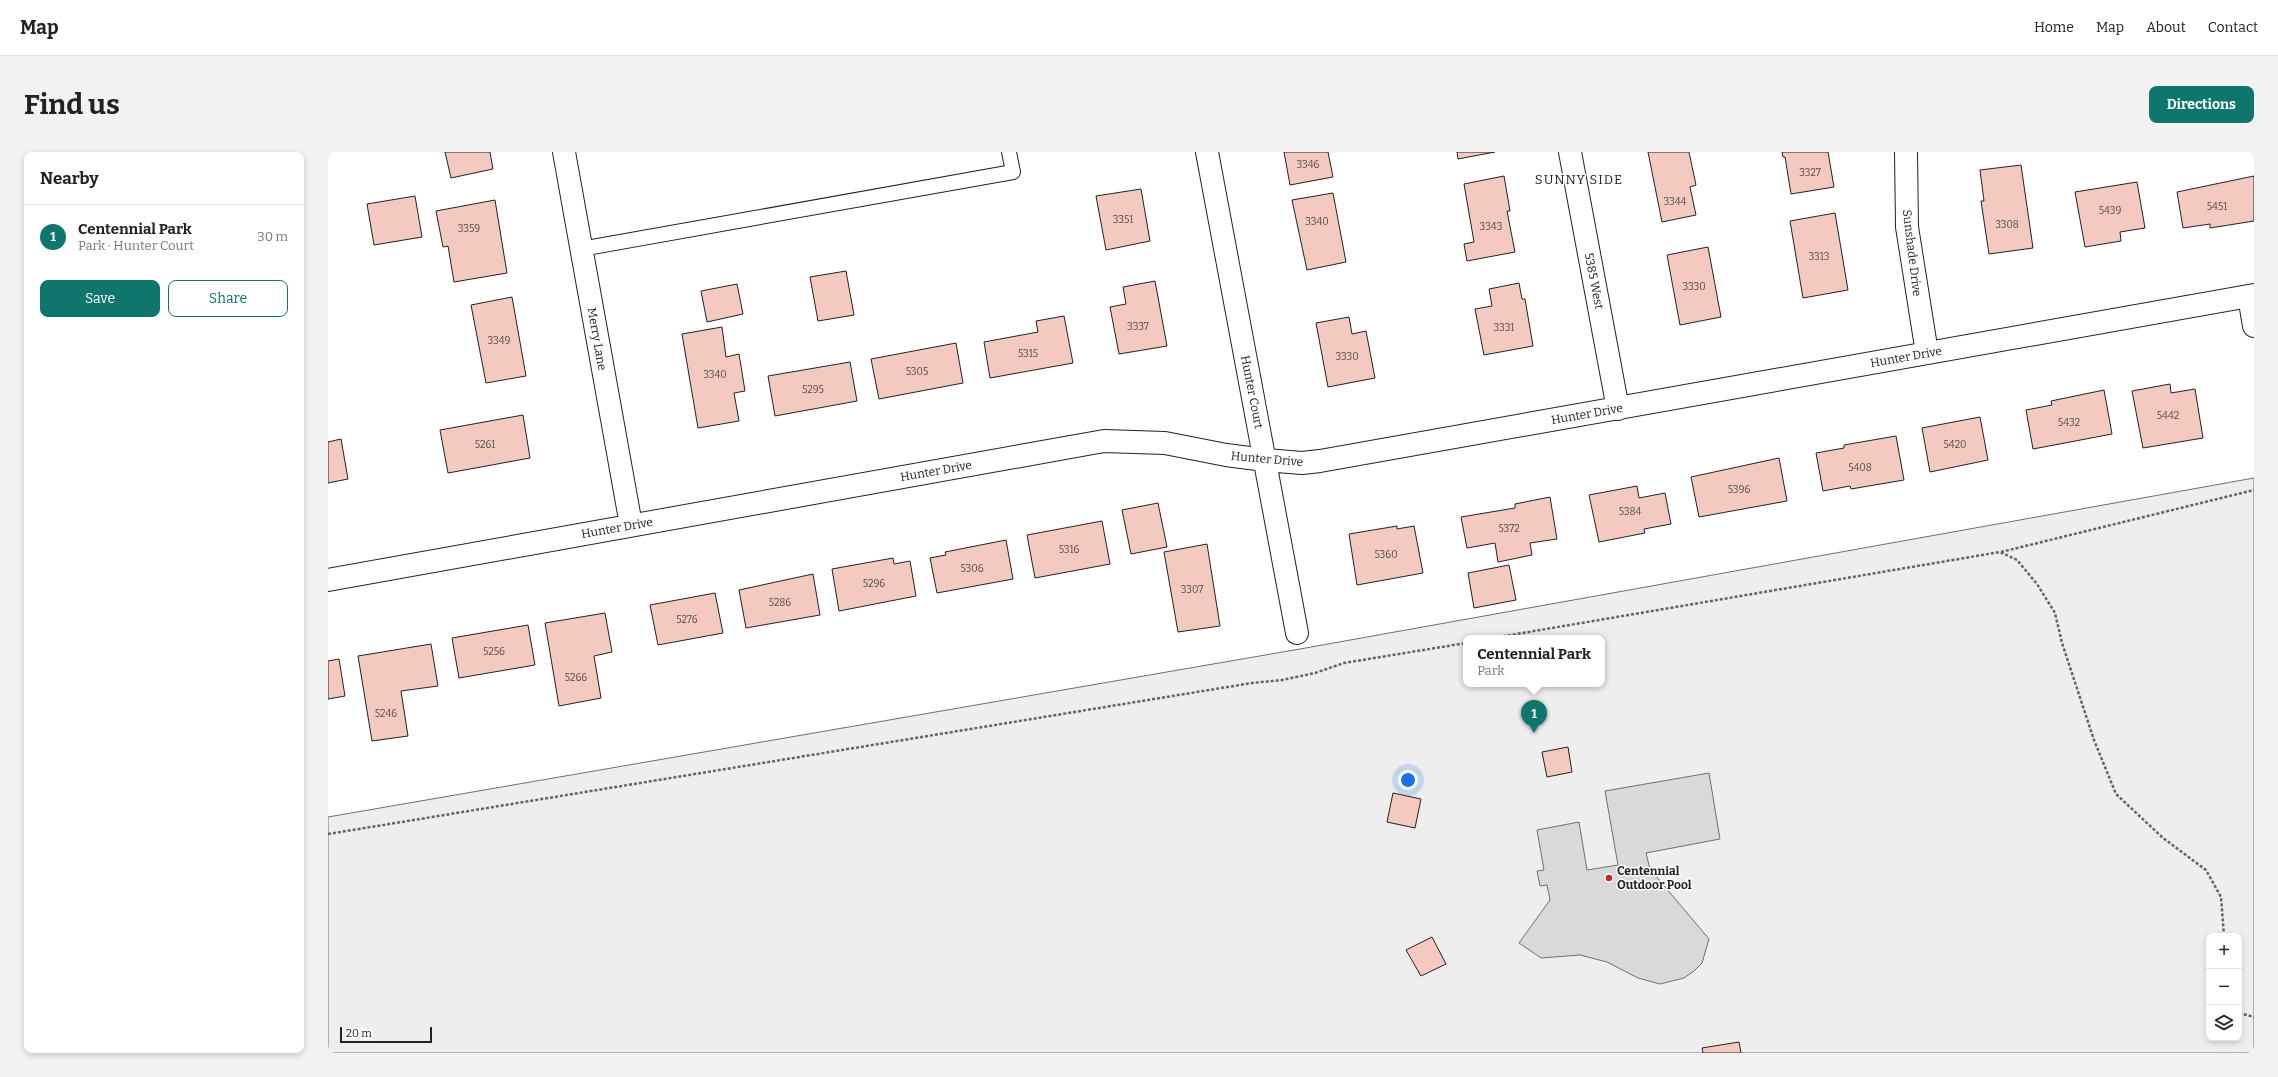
<!DOCTYPE html>
<html lang="en">
<head>
<meta charset="utf-8">
<style>
  body { margin:0; font-family:Bitter,serif; background:#f2f2f2; color:#222 }
  .controls { position:absolute; right:12px; bottom:12px; display:grid; overflow:hidden; border-radius:8px; box-shadow:0 2px 6px #0003 }
  .controls button { width:36px; height:36px; display:grid; place-items:center; padding:0; border:0; border-bottom:1px solid #e0e0e0; background:#fff; color:#222; font:20px sans-serif }
  .scale { position:absolute; left:12px; bottom:10px; width:92px; box-sizing:border-box; padding-left:4px; border:2px solid #222; border-top:0; font-size:11px; line-height:14px; white-space:nowrap; color:#222; -webkit-text-stroke:3px #fff; paint-order:stroke }
  .you { position:absolute; left:1080px; top:628px; width:14px; height:14px; margin:-10px; border:3px solid #fff; border-radius:50%; background:#1a73e8; box-shadow:0 0 0 6px #1a73e833 }
  .badge { display:grid; place-items:center; width:26px; height:26px; border-radius:50%; background:#0f766e; color:#fff; font-size:13px; font-weight:700 }
  .pin { position:absolute; translate:-50% -33px; filter:drop-shadow(0 1px 2px #0008) }
  .pin::after { content:''; position:absolute; top:21px; width:14px; height:12px; background:inherit; clip-path:polygon(0 0,100% 0,50% 100%) }
  .popup { position:absolute; left:1135px; top:483px; width:142px; height:52px; box-sizing:border-box; display:grid; place-content:center; border-radius:8px; background:#fff; filter:drop-shadow(0 1px 3px #0005); font-size:13px; white-space:nowrap; color:#767676 }
  .popup b { font-size:15px; color:#222 }
  .popup::after { content:''; position:absolute; left:50%; top:100%; margin-left:-8px; border:8px solid transparent; border-top-color:#fff }
  .list { margin:0; padding:0; list-style:none }
  h2 { display:flex; justify-content:space-between; align-items:center; height:52px; margin:0; padding:0 16px; font-size:17px }
  h2 small { font-size:13px; font-weight:400; color:#767676 }
  .list li { display:grid; grid-template-columns:26px 1fr auto; gap:12px; align-items:center; box-sizing:border-box; height:64px; padding:0 16px; border-top:1px solid #e0e0e0 }
  .list b { display:block; font-size:15px; white-space:nowrap }
  .list p { margin:0; font-size:13px; white-space:nowrap; color:#767676 }
  .list em { font-size:13px; font-style:normal; color:#767676 }
  .actions { display:flex; gap:8px; padding:12px 16px }
  .actions a { flex:1; padding:9px 0; border:1px solid #0f766e; border-radius:8px; text-align:center; font-size:14px; color:#0f766e }
  .actions .main { background:#0f766e; color:#fff }
  .icon { flex:none; width:22px; height:22px; fill:none; stroke:currentColor; stroke-width:2; stroke-linecap:round; stroke-linejoin:round }
  .map { position:relative; flex:none; width:1926px; height:901px; overflow:hidden; border-radius:8px }
  header { display:flex; align-items:center; gap:24px; box-sizing:border-box; height:56px; padding:0 20px; background:#fff; border-bottom:1px solid #e0e0e0 }
  header strong { font-size:19px }
  nav { display:flex; gap:22px; margin-inline-start:auto; font-size:14px }
  .intro { display:flex; align-items:center; justify-content:space-between; box-sizing:border-box; height:96px; padding:0 24px }
  h1 { margin:0; font-size:28px }
  .button { padding:10px 18px; border-radius:8px; background:#0f766e; color:#fff; font-size:14px; font-weight:700 }
  main { display:flex; gap:24px; padding:0 24px }
  aside { flex:1; background:#fff; border-radius:8px; box-shadow:0 2px 6px #0003 }
  .map>svg:first-child { display:block }
</style>
</head>
<body>
<header>
<strong>Map</strong>
<nav><a>Home</a><a>Map</a><a>About</a><a>Contact</a></nav>
</header>
<div class="intro"><h1>Find us</h1><a class="button">Directions</a></div>
<main>
<aside>
<h2>Nearby<small></small></h2>
<ul class="list">
<li><span class="badge">1</span><div><b>Centennial Park</b><p>Park · Hunter Court</p></div><em>30 m</em></li>
</ul>
<div class="actions"><a class="main">Save</a><a>Share</a></div>
</aside>
<div class="map">
<svg width="1926" height="901" viewBox="0 0 1926 901">
  <rect width="100%" height="100%" fill="#fff"/>
  <path fill="#eee" stroke="#6f6f6f" fill-rule="evenodd" d="M1926,326V901H0V665L972,497ZM1138,486H1274V532H1138ZM1881,784H1911V886H1881Z"/>
  <path fill="#d9d9d9" stroke="#6f6f6f" d="M1381,621L1392,687L1318,701L1322,717L1381,787L1374,811L1366,819L1356,826L1332,832L1310,826L1279,810L1252,803L1213,806L1191,791L1222,748L1219,733L1212,734L1209,719L1216,718L1209,678L1251,670L1259,718L1290,713L1277,639Z"/>
  <path fill="#f3c9c0" stroke="#222" d="M117,0H162L165,17L123,26Z
    M956,0H1000L1005,25L962,33Z
    M1129,0H1167L1130,7Z
    M1320,0H1361L1368,33L1362,35L1368,63L1334,70Z
    M1454,0H1500L1506,35L1463,42L1457,5H1455Z
    M1693,13L1705,96L1661,102L1653,49H1656L1652,18Z
    M1176,24L1182,59H1179L1187,100L1139,109L1136,92L1146,90L1136,32Z
    M1926,24V69L1882,76V72L1855,76L1849,40Z
    M1809,30L1817,76L1792,80L1793,89L1757,95L1747,40Z
    M813,37L822,89L778,98L768,44Z
    M1005,41L1018,110L979,118L964,48Z
    M87,44L94,85L46,93L39,52Z
    M167,48L179,121L126,130L120,94L115,95L108,59Z
    M1507,61L1520,138L1475,146L1462,69Z
    M1380,95L1393,165L1352,173L1339,103Z
    M518,119L526,163L490,169L482,125Z
    M827,129L839,194L791,202L782,155L798,152L795,135Z
    M1191,131L1194,147H1197L1205,194L1156,203L1147,157L1164,154L1161,137Z
    M409,132L415,162L379,170L373,139Z
    M184,145L198,224L158,231L143,153Z
    M736,164L745,211L662,226L656,190L710,180L708,169Z
    M1021,165L1024,182L1038,179L1047,226L1000,235L988,171Z
    M394,175L398,205L411,202L417,239L406,241L411,269L370,276L354,182Z
    M628,191L635,231L551,247L543,207Z
    M522,210L529,249L447,264L440,224Z
    M1842,232L1843,241L1867,237L1875,286L1815,296L1804,239Z
    M1776,238L1784,282L1705,297L1698,258L1724,253L1723,249Z
    M195,263L202,306L120,321L112,278Z
    M1652,265L1660,308L1602,320L1594,276Z
    M1568,284L1576,328L1523,337L1522,334L1495,339L1488,301L1516,296V293Z
    M13,287L20,327L0,331V290Z
    M1451,306L1459,349L1371,365L1363,325Z
    M1309,334L1311,346L1337,341L1343,372L1316,377L1317,381L1271,390L1261,343Z
    M1222,345L1229,387L1202,391L1204,403L1170,410L1167,391L1139,396L1133,365L1187,356V352Z
    M830,351L839,395L803,402L794,358Z
    M774,369L782,412L707,426L699,383Z
    M1069,374V377L1086,374L1095,421L1029,433L1021,382Z
    M678,388L685,427L609,441L602,406L618,403L617,400Z
    M879,392L892,474L850,480L836,400Z
    M565,406L566,412L582,409L588,444L511,459L504,417Z
    M1181,413L1188,448L1146,456L1140,421Z
    M485,422L492,463L418,476L411,438Z
    M387,441L395,481L330,493L322,453Z
    M277,461L284,500L266,504L273,546L231,554L217,471Z
    M200,473L207,513L131,526L124,486Z
    M103,492L110,534L73,539L80,584L44,589L30,504Z
    M11,507L17,544L0,547V509Z
    M1240,595L1244,620L1219,625L1214,600Z
    M1065,641L1093,647L1087,676L1059,670Z
    M1104,785L1118,812L1093,824L1078,798Z
    M1411,890L1413,901H1375L1374,896Z"/>
  <g fill="none" stroke-linecap="round" stroke-linejoin="round">
    <g stroke="#222" stroke-width="16">
      <path id="lane" d="M253,97L685,20L681,0"/>
    </g>
    <g stroke="#222" stroke-width="24">
      <path id="street" d="M236,0L303,373
        M879,0L969,481
        M1242,0L1290,257
        M1578,0L1579,75L1599,201
        M1921,144L1926,174
        M0,428L776,289L837,291L898,303L937,308L974,311L992,309L1926,143"/>
    </g>
    <path stroke="#646464" stroke-width="2.5" stroke-dasharray="3 2" stroke-linecap="butt" d="M1673,400L1926,338
      M1165,486L1672,400L1689,408L1709,432L1727,461L1734,491L1766,588L1788,642L1835,686L1878,718L1893,745L1896,784
      M0,682L924,531L954,528L987,521L1016,511L1138,491
      M1911,861L1926,865"/>
    <use href="#lane" stroke="#fff" stroke-width="14"/>
    <use href="#street" stroke="#fff" stroke-width="22"/>
  </g>
  <circle fill="#c62828" stroke="#fff" stroke-width="1.5" cx="1281" cy="726" r="4"/>
  <g text-anchor="middle" stroke-width="3" stroke-linejoin="round" paint-order="stroke">
    <g font-size="10" fill="#564c4a">
      <text x="980" y="16">3346</text>
      <text x="1482" y="24">3327</text>
      <text x="1347" y="53">3344</text>
      <text x="1889" y="58">5451</text>
      <text x="1782" y="62">5439</text>
      <text x="795" y="71">3351</text>
      <text x="989" y="73">3340</text>
      <text x="1679" y="76">3308</text>
      <text x="1163" y="78">3343</text>
      <text x="141" y="80">3359</text>
      <text x="1491" y="108">3313</text>
      <text x="1366" y="138">3330</text>
      <text x="810" y="178">3337</text>
      <text x="1176" y="179">3331</text>
      <text x="171" y="192">3349</text>
      <text x="700" y="205">5315</text>
      <text x="1019" y="208">3330</text>
      <text x="589" y="223">5305</text>
      <text x="387" y="226">3340</text>
      <text x="485" y="241">5295</text>
      <text x="1840" y="267">5442</text>
      <text x="1741" y="274">5432</text>
      <text x="157" y="296">5261</text>
      <text x="1627" y="296">5420</text>
      <text x="1532" y="319">5408</text>
      <text x="1411" y="341">5396</text>
      <text x="1302" y="363">5384</text>
      <text x="1181" y="380">5372</text>
      <text x="741" y="401">5316</text>
      <text x="1058" y="406">5360</text>
      <text x="644" y="420">5306</text>
      <text x="546" y="435">5296</text>
      <text x="864" y="441">3307</text>
      <text x="452" y="454">5286</text>
      <text x="359" y="471">5276</text>
      <text x="166" y="503">5256</text>
      <text x="248" y="529">5266</text>
      <text x="58" y="565">5246</text>
    </g>
    <g font-size="12" fill="#222" stroke="#fff">
      <text transform="translate(1584 101) rotate(83)" y="4">Sunshade Drive</text>
      <text transform="translate(1266 129) rotate(79)" y="4">5385 West</text>
      <text transform="translate(269 187) rotate(80)" y="4">Merry Lane</text>
      <text transform="translate(1578 205) rotate(-10)" y="4">Hunter Drive</text>
      <text transform="translate(924 240) rotate(79)" y="4">Hunter Court</text>
      <text transform="translate(1259 262) rotate(-10)" y="4">Hunter Drive</text>
      <text transform="translate(939 307) rotate(5)" y="4">Hunter Drive</text>
      <text transform="translate(608 319) rotate(-10)" y="4">Hunter Drive</text>
      <text transform="translate(289 376) rotate(-10)" y="4">Hunter Drive</text>
    </g>
    <g font-size="12" font-weight="bold" fill="#222" stroke="#fff" text-anchor="start">
      <text x="1289" y="723">Centennial<tspan x="1289" dy="14">Outdoor Pool</tspan></text>
    </g>
    <g font-size="13" letter-spacing="1" fill="#222" stroke="#fff">
      <text x="1251" y="32">SUNNY SIDE</text>
    </g>
  </g>
</svg>
<div class="controls">
<button>+</button>
<button>−</button>
<button><svg class="icon" aria-label="layers" viewBox="0 0 24 24"><path d="M12 4l9 5-9 5-9-5zM3 14l9 5 9-5"/></svg></button>
</div>
<div class="scale">20 m</div>
<div class="you"></div>
<div class="pin badge" style="left:1206px;top:581px">1</div>
<div class="popup"><b>Centennial Park</b>Park</div>
</div>
</main>
</body>
</html>
